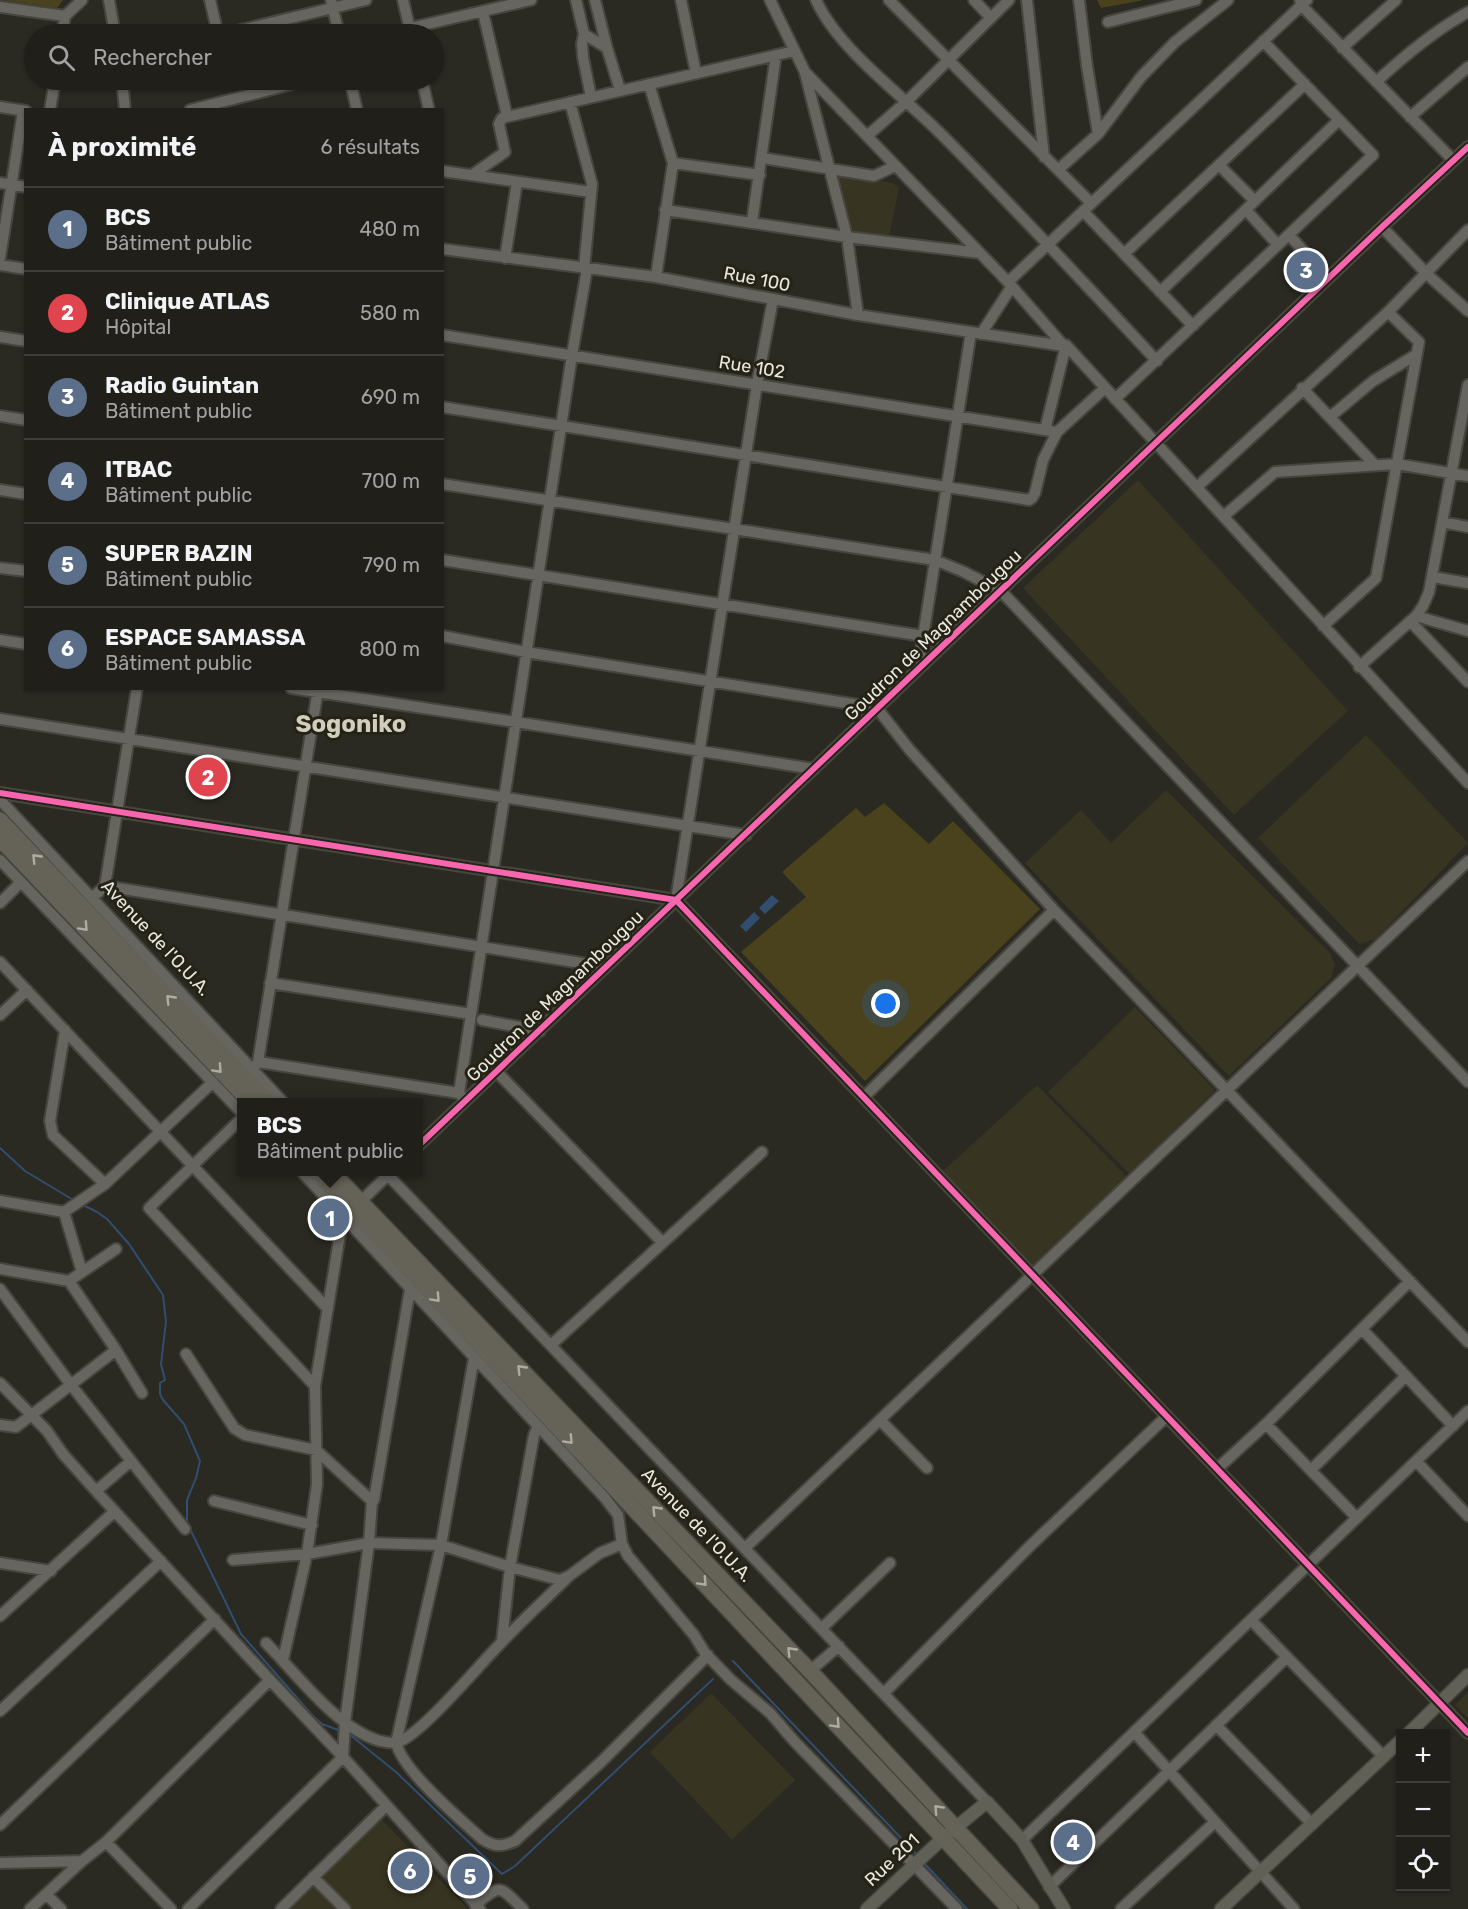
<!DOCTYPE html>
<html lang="fr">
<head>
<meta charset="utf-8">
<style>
  body { margin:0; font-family:Rubik,sans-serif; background:#2d2c27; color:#f1f3f6 }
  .controls { position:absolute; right:18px; bottom:18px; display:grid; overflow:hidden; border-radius:0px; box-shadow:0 2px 4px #0004 }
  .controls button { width:54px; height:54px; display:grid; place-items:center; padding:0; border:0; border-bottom:2px solid #3d3d39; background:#201f1a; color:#f1f3f6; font:30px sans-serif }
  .you { position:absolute; left:886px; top:1004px; width:21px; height:21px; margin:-15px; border:4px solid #fff; border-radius:50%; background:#1a73e8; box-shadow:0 0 0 9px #1a73e833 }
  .badge { display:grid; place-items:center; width:39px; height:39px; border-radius:50%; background:#0f766e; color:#fff; font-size:20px; font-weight:700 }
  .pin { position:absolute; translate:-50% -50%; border:3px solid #fff; box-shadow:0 2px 6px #0006 }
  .popup { position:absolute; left:237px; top:1098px; width:186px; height:78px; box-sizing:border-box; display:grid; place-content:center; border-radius:0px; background:#201f1a; filter:drop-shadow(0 2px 4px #0005); font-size:20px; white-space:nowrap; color:#a2a2a2 }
  .popup b { font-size:22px; color:#f1f3f6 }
  .popup::after { content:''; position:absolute; left:50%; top:100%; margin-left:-12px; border:12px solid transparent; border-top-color:#201f1a }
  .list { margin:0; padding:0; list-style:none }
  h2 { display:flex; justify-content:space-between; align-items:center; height:78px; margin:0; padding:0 24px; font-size:26px }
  h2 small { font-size:20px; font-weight:400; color:#a2a2a2 }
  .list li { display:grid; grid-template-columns:39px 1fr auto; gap:18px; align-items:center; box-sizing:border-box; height:84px; padding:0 24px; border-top:2px solid #3d3d39 }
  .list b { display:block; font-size:22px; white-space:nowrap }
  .list p { margin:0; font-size:20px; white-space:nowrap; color:#a2a2a2 }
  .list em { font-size:20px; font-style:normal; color:#a2a2a2 }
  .icon { flex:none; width:33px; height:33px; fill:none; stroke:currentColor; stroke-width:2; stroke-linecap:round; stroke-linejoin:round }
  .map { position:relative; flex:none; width:1468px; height:1909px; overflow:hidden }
  .search { position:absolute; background:#201f1a; box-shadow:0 2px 4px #0004; left:24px; top:24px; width:420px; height:66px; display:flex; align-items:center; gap:15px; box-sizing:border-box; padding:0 21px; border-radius:33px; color:#a2a2a2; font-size:22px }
  .panel { position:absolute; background:#201f1a; box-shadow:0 2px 4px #0004; left:24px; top:108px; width:420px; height:582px; border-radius:0px }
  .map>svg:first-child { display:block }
</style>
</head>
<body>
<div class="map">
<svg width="1468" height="1909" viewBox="0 0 1468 1909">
  <rect width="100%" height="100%" fill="#2a2922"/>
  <path fill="#383422" d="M836,174L893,183L899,188L889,238L850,233L833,177Z
    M1138,480L1348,711L1234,815L1023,588Z
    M1366,735L1468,843L1376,939L1359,944L1258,838Z
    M1166,790L1331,954L1335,965L1331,978L1229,1076L1025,863L1081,810L1111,843Z
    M1135,1007L1215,1090L1130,1174L1048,1092Z
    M1037,1085L1127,1177L1034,1268L943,1171Z
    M1468,1692V1718L1455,1705Z
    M711,1693L795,1780L732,1840L650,1752Z
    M379,1817L468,1909H291L343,1851Z"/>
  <path fill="#4a421d" d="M3,0H63L57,8Z
    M1097,0H1144L1101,8Z
    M884,803L929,844L953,821L1040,909L865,1081L741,952L806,897L782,872L856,808L865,817Z"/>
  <path fill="#314e6e" d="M772,895L779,901L765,914L759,908Z
    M754,912L760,918L746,932L740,926Z"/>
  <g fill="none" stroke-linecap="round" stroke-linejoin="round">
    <path stroke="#314e6e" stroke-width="2" d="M0,1148L25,1171L75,1201
      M83,1205L97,1212L107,1219L129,1244L163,1295L166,1321L161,1364L165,1380L160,1383V1394L163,1400L184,1424L200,1461L196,1478L187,1500V1524
      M190,1529L241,1634L313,1716L322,1724L341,1731
      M733,1661L918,1856
      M349,1734L396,1772L502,1874L515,1866L713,1679
      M924,1863L967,1909"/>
    <g stroke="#46453e" stroke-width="14">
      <path id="minor" d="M109,0L115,34
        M210,0L218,34
        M331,0L339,34
        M403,0L411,34
        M576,0L584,34L582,44L583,57L591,97
        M595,0L607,48
        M681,0L696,73
        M770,0L805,72L1008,282L1064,346L1066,345L1468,783
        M816,0C838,49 902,95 940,133C1014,207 1085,284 1157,361
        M889,0L1091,203
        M974,0L990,17
        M1027,0L1044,157
        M1079,0L1087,66L1098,134
        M1300,0L1301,5L1453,160
        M0,7L65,16
        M483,12L507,116
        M1108,22L1196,0
        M410,28L531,0
        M62,34L65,16L82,0
        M224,34L366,0
        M584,34L607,48L620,90
        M1342,48L1396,0
        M805,73L847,237L858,315
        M122,80L125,110
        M350,80L357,110
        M422,80L429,110
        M1376,82C1405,55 1434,31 1468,12
        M649,84L673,163L656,277
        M570,102L592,184L584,269
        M0,107L26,111
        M50,110L55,80
        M190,110L308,80
        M1410,117L1468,67
        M867,136L906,102L1009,0
        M762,158L874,176L895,166
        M673,163L760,175
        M1219,165L1255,201
        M1059,169L1098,134L1141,77L1175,42L1228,0
        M442,171L591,192
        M472,175L505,152L499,124L502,118L794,51
        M0,183L26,187
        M665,210L847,237L980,253
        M1246,210L1278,245
        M1083,211L1193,326
        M752,222L776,55
        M1382,227L1428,275L1468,311
        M1289,235L1328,278
        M442,249L656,277L858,315L1064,346
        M1124,254L1305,84
        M0,258L23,111
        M505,258L517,182
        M0,265L26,269
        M1008,282L1307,0
        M1160,292L1339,120
        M981,334L1012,286
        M442,335L1057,432
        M0,337L26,341
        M1302,388L1375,465
        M1115,399L1373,155L1263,41
        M442,407L1029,500L1032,498L1035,493L1043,460L1057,432L1105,388
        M0,416L26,420
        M1330,417L1373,381L1417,354
        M1045,430L1066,345
        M442,484L935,560L964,572L1001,591L1468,1082
        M1197,487L1388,312L1468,230
        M0,490L26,494
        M1224,516L1275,472L1397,464L1468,476
        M1442,522L1468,527
        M442,560L923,636L944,645
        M0,568L26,571
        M1433,577L1468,583
        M1416,616L1468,631
        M1410,621L1468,682
        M1323,626L1376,578L1419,342L1388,312
        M442,636L526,652L877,708L909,749L1054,910L1468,1342
        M0,640L26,644
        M1359,667L1416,616L1423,606L1429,592L1468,385
        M918,669L971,332
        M291,688L516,722L814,769
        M0,719L746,835
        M0,793L676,900L1468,1733
        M0,800L283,1102
        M0,860L242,1113
        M105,886L606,967
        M92,898L105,886L137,688
        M676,900L757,384L773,299
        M0,903L21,882
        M0,962L328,1309
        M270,983L471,1014
        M0,1015L27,990
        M482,1020L540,1031
        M65,1030L50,1121L53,1135L105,1184
        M258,1062L459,1093L463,1098
        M497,1072L663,1243
        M250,1074L258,1062L318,689
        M459,1093L572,355L587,269
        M864,1097L1054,910
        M242,1118L149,1208L315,1386
        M418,1146L1382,227L1468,147
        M302,1172L605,1498L618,1515L622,1544L628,1556L694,1635L705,1653L731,1680L770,1713L795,1742L957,1909
        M385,1172L987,1802
        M0,1201L64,1212L105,1184L213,1082
        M64,1212L82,1272
        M0,1269L69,1281L116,1249
        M69,1281L116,1350L142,1393
        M0,1289L71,1385L185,1529
        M1362,1329L1453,1426
        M551,1345L762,1152
        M186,1354L234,1428L245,1435L316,1450L372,1501L369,1543L345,1722L343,1757L188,1909
        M474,1358L441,1545L396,1743C404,1772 459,1818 482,1839C495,1847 501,1847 515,1841L601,1762L708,1655
        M0,1383L47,1431L63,1454L96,1491L270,1680L343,1757L480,1909
        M880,1420L927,1468
        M1266,1424L1357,1518
        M0,1425L16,1427L116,1350
        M1416,1461L1468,1516
        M1217,1469L1266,1424L1410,1281
        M1311,1470L1406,1376
        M96,1491L131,1461
        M214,1501L312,1525
        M372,1501L374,1500L410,1289
        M745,1548L1468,861
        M233,1560L307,1554L369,1543L441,1545L510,1567L560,1580L569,1576L600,1553L622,1544
        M0,1563L51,1571
        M0,1616L115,1511
        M1251,1620L1384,1757
        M822,1628L890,1563
        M502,1641L510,1567L534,1435L538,1426
        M266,1643C298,1675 336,1728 380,1741C385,1742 394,1744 398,1742C421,1735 480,1664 500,1644C522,1620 546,1599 569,1576
        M283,1660L307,1554L317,1484L315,1386L341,1228L353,1209L391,1172
        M810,1671L839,1646
        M884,1693L1030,1546L1167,1416
        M0,1711L161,1561
        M1216,1725L1312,1824
        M1134,1732L1294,1909
        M0,1825L215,1619
        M1022,1840L1468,1411
        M106,1842L171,1909
        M0,1863L82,1861
        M313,1877L345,1909
        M1049,1887L1287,1657
        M46,1894L61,1909
        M475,1905C502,1883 499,1886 523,1909
        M30,1909L82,1861L106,1842L270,1680
        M281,1909L386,1806
        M1121,1909L1215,1822"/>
    </g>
    <g stroke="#46453e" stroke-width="15">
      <path id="major" d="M1408,1734L1468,1675
        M867,1909L943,1838L987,1802L1022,1840L1064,1909
        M1221,1909L1400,1741"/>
    </g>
    <g stroke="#46453e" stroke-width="18">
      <path id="highway" d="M0,820L268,1102
        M0,839L250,1102
        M317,1172L1010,1909
        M332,1172L810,1671L1031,1909"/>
    </g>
    <use href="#minor" stroke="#666560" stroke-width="10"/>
    <use href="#major" stroke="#616056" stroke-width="12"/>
    <use href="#highway" stroke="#656357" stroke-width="15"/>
    <g stroke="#252216" stroke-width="10">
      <path id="cycleway" d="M0,793L676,900L1468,1733
        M418,1146L1382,227L1468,147"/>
    </g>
    <use href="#cycleway" stroke="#f766af" stroke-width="6"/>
  </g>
  <defs><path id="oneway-chevron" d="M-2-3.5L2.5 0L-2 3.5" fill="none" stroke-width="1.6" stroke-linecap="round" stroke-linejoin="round" transform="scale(1.5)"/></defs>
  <g stroke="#aeaca2">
    <use href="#oneway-chevron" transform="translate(36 858) rotate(-134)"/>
    <use href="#oneway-chevron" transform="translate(84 927) rotate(47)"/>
    <use href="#oneway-chevron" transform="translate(170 999) rotate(-134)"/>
    <use href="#oneway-chevron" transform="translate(218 1069) rotate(47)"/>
    <use href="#oneway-chevron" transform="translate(436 1298) rotate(47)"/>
    <use href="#oneway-chevron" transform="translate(521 1369) rotate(-134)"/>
    <use href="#oneway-chevron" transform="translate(569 1440) rotate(47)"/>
    <use href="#oneway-chevron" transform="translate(656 1510) rotate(-134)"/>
    <use href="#oneway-chevron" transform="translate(703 1582) rotate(47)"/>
    <use href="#oneway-chevron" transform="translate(791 1651) rotate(-134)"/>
    <use href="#oneway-chevron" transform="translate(836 1724) rotate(47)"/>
    <use href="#oneway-chevron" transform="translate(938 1809) rotate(-133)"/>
  </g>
  <g text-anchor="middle" stroke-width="6" stroke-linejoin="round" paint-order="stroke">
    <g font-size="18" fill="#e9e8df" stroke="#252216">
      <text transform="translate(757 279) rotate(11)" y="6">Rue 100</text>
      <text transform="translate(752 367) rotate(9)" y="6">Rue 102</text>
      <text transform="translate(933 635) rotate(-44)" y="6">Goudron de Magnambougou</text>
      <text transform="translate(156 938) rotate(47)" y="6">Avenue de l'O.U.A.</text>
      <text transform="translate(555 996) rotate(-44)" y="6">Goudron de Magnambougou</text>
      <text transform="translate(697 1525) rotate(46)" y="6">Avenue de l'O.U.A.</text>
      <text transform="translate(892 1860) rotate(-43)" y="6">Rue 201</text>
    </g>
    <g font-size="24" font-weight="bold" fill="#d1cebe" stroke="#252216">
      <text x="351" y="732">Sogoniko</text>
    </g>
  </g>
</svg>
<div class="controls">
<button>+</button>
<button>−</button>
<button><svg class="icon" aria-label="locate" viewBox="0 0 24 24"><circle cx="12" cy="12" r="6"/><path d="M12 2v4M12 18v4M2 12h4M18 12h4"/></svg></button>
</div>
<div class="you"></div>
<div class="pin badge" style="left:330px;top:1218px;background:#5c6f8a">1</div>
<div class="popup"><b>BCS</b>Bâtiment public</div>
<div class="pin badge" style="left:208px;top:777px;background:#e0444e">2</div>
<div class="pin badge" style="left:1306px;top:270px;background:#5c6f8a">3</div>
<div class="pin badge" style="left:1073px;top:1842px;background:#5c6f8a">4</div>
<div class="pin badge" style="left:470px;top:1876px;background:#5c6f8a">5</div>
<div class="pin badge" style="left:410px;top:1871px;background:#5c6f8a">6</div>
<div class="search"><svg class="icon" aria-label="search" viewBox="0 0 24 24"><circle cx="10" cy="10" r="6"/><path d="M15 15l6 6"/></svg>Rechercher</div>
<section class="panel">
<h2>À proximité<small>6 résultats</small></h2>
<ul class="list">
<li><span class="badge" style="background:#5c6f8a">1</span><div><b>BCS</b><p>Bâtiment public</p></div><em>480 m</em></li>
<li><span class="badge" style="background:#e0444e">2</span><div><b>Clinique ATLAS</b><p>Hôpital</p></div><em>580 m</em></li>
<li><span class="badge" style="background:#5c6f8a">3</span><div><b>Radio Guintan</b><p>Bâtiment public</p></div><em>690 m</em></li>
<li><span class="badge" style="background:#5c6f8a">4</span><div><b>ITBAC</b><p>Bâtiment public</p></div><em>700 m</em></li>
<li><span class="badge" style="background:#5c6f8a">5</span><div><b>SUPER BAZIN</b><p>Bâtiment public</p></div><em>790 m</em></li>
<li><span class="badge" style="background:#5c6f8a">6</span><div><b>ESPACE SAMASSA</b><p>Bâtiment public</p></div><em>800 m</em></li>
</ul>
</section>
</div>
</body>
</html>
